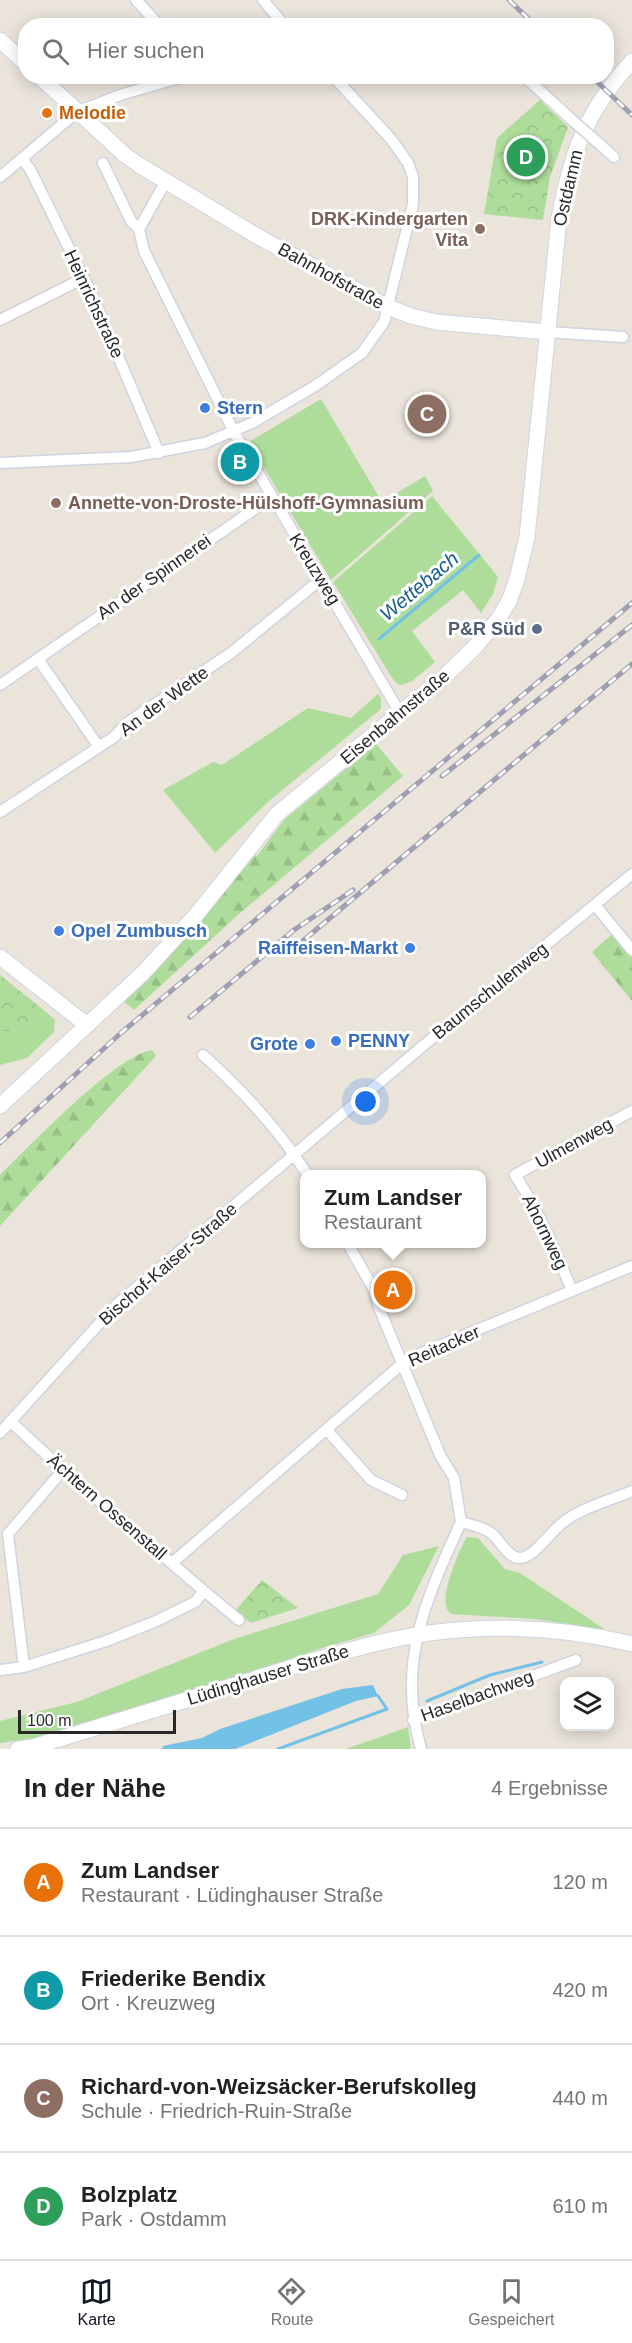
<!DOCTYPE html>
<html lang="de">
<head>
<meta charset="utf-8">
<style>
  body { margin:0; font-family:Arial,sans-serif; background:#f2f2f2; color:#202124 }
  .controls { position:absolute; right:18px; bottom:18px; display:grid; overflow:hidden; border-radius:12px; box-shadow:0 3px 15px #0003 }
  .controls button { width:54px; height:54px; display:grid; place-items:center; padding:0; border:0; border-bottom:2px solid #e0e0e0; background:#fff; color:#202124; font:30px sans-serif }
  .scale { position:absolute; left:18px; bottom:15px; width:158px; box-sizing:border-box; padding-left:6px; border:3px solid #282828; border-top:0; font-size:16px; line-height:21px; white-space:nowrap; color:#282828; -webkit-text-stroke:4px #fff; paint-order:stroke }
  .you { position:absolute; left:366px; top:1102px; width:21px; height:21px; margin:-15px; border:4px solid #fff; border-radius:50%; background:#1a73e8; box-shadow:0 0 0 9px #1a73e833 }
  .badge { display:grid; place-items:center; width:39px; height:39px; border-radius:50%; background:#111827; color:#fff; font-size:20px; font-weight:700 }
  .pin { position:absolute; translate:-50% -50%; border:3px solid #fff; box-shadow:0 2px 6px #0006 }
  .popup { position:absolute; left:300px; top:1170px; width:186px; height:78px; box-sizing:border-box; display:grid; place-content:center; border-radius:12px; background:#fff; filter:drop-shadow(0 2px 4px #0005); font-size:20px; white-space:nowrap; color:#757577 }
  .popup b { font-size:22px; color:#202124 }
  .popup::after { content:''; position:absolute; left:50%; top:100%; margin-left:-12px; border:12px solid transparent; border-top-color:#fff }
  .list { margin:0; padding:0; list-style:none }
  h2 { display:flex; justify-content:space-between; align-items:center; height:78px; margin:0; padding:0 24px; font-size:26px }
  h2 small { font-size:20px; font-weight:400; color:#757577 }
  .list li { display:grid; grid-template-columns:39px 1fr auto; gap:18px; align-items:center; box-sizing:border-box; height:108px; padding:0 24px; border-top:2px solid #e0e0e0 }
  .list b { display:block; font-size:22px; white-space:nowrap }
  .list p { margin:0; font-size:20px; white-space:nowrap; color:#757577 }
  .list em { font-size:20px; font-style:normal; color:#757577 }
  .icon { flex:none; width:33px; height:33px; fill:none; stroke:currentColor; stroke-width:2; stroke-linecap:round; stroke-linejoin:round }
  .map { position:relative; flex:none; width:632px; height:1749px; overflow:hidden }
  .search { position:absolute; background:#fff; box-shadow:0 3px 15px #0003; left:18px; right:18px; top:18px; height:66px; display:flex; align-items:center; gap:15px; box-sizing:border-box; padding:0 21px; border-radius:24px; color:#757577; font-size:22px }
  .sheet { height:510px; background:#fff }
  nav { display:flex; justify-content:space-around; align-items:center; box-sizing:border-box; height:84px; border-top:2px solid #e0e0e0; background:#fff; font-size:16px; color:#757577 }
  nav a { display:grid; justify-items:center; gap:3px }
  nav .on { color:#111827 }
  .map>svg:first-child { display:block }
</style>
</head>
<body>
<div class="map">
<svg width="632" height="1749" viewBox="0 0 632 1749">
  <defs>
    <pattern id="forest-firs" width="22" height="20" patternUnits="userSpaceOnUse" patternTransform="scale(1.5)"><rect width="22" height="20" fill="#aedd9b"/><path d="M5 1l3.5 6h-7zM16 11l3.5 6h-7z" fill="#96be86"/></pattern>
    <pattern id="park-crowns" width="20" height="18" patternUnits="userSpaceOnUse" patternTransform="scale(1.5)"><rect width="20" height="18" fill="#aedd9b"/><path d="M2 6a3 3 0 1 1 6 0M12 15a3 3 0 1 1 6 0" fill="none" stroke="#96be86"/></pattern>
  </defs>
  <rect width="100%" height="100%" fill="#eae4db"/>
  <path fill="#aedd9b" d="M321,399L382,502L425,476L433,491L331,580L249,442Z
    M432,496L498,577L493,594L481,613L463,590L412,631L435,662L411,682L400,685L394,681L333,582Z
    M378,694L381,699V709L269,801L215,853L163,790L213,762L222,765L308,708L351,718Z
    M45,1011L55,1020L54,1032L27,1058L0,1065V1032L24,1029Z
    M467,1537L478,1538L505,1569L520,1573L606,1630L535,1619L451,1614C449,1611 446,1609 446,1606C442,1591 459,1550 467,1537Z
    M439,1546L409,1605L374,1633L322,1648L91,1726L47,1736L0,1743V1721L77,1702L234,1639L378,1594L403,1555Z
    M408,1727L411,1749H346Z"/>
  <path fill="url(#forest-firs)" d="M376,744L403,776L239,914L134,1010L118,997L247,853L257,856L284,820Z
    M618,929L632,947V1001L592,952Z
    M152,1050L156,1056L0,1226V1175C29,1147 116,1055 152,1050Z"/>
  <path fill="url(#park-crowns)" d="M540,100L568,127L550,177L543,220L484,214L497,138Z
    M0,975L45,1011L24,1029L0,1032Z
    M262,1580L298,1608L251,1623L235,1611Z"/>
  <path fill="#74c1e6" d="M373,1685L378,1696L356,1701L235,1749H162L163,1746L202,1738L220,1729L342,1689Z"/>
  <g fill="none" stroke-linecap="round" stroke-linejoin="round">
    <path stroke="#74c1e6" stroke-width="3" d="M379,639L479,555
      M427,1701L490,1675L542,1662
      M278,1749L387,1709L378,1696"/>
    <g stroke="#d0d3e0" stroke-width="13">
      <path id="street" d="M136,0L160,26
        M263,0L285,26
        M524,76L572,120
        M595,140L614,157
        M22,159L30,169L93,297L159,453
        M103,163L131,221L139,229L144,251L234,432L400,713
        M0,177L77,112L120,95L186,76
        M139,229L166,181
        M0,320L84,278
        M548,332L623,337
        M0,463L131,457L205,443L252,423L315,386L362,353L384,322L413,204V177L408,163L391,139L333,76
        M38,659L99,747
        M0,685L272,497
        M0,812L114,737L127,723L231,653L320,580
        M595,905L632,950
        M203,1055C242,1090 279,1130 307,1174
        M348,1244L373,1288L380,1310L440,1455L454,1478L461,1522C471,1525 483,1527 491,1533C500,1540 507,1556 518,1558C532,1560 550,1533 561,1524C580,1508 608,1501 632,1491
        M572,1290C555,1251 539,1211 515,1175L632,1111
        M327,1430L371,1480L402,1495
        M0,1433L117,1304L424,1045L632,874
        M172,1563L403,1363L424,1352L632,1266
        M204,1591L239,1620
        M24,1667L8,1534L63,1470
        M0,1670L24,1667L106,1641L154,1622L195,1602L204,1591L63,1470L10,1421
        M413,1720L576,1660
        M421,1749C396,1663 426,1599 461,1522"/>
    </g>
    <g stroke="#d0d3e0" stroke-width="17">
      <path id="secondary" d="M0,40L26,64
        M39,76L125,155L139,165L257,236L388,307L411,316L436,322L548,332
        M0,957L87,1025
        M0,1106L143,973L196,915L277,814L446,675L476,646L499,618L509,601L517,579L527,537L559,219C571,153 586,111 632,61
        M18,1749L33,1747C100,1727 166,1706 232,1686C297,1666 362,1643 429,1633C497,1624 566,1628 632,1644"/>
    </g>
    <use href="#street" stroke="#fff" stroke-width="10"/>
    <use href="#secondary" stroke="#fff" stroke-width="15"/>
    <g stroke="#9ea0b2" stroke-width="5">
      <path id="rail" d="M509,0L536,26
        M591,76L632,115
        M442,776L632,625
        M292,950L632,664
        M190,1017L294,930L353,890
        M0,1143L121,1033L632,603"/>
    </g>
    <use href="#rail" stroke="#fff" stroke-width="3" stroke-dasharray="9" stroke-linecap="butt"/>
    <g stroke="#d0d3e0" stroke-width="13" stroke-linecap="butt">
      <path id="street-bridge" d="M572,120L595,140"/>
    </g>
    <use href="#street-bridge" stroke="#fff" stroke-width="10"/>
  </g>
  <circle fill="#e8710a" stroke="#fff" stroke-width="2" cx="47" cy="113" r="6"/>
  <g fill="#8d6e63" stroke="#fff" stroke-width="2">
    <circle cx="480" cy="229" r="6"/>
    <circle cx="56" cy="503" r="6"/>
  </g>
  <g fill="#3f7fe0" stroke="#fff" stroke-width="2">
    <circle cx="205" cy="408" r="6"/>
    <circle cx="59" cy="931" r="6"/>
    <circle cx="410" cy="948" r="6"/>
    <circle cx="336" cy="1041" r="6"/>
    <circle cx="310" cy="1044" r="6"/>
  </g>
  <circle fill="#5c6f8a" stroke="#fff" stroke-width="2" cx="537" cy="629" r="6"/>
  <g text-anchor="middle" stroke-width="6" stroke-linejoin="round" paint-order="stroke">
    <g font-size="18" font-weight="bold" fill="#c56008" stroke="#fff" text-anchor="start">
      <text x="59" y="119">Melodie</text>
    </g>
    <g font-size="18" fill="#282828" stroke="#fff">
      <text transform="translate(568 188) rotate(-77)" y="6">Ostdamm</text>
      <text transform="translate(331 276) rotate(29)" y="6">Bahnhofstraße</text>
      <text transform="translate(94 304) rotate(65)" y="6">Heinrichstraße</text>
      <text transform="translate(315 569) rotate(58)" y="6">Kreuzweg</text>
      <text transform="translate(154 577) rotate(-35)" y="6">An der Spinnerei</text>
      <text transform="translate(164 701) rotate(-36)" y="6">An der Wette</text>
      <text transform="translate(395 717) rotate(-40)" y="6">Eisenbahnstraße</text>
      <text transform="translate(490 991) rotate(-39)" y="6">Baumschulenweg</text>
      <text transform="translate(574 1143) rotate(-29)" y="6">Ulmenweg</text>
      <text transform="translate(545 1232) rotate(64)" y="6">Ahornweg</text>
      <text transform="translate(168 1264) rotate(-41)" y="6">Bischof-Kaiser-Straße</text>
      <text transform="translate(444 1346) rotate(-24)" y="6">Reitacker</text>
      <text transform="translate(107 1507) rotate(41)" y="6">Ächtern Ossenstall</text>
      <text transform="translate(268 1675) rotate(-17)" y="6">Lüdinghauser Straße</text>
      <text transform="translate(477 1696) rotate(-20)" y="6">Haselbachweg</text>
    </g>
    <g font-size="18" font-weight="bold" fill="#785e54" stroke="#fff" text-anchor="end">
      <text x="468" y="225">DRK-Kindergarten<tspan x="468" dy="21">Vita</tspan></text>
      <text x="68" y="509" text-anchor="start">Annette-von-Droste-Hülshoff-Gymnasium</text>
    </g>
    <g font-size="18" font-weight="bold" fill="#366cbe" stroke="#fff" text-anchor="start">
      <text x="217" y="414">Stern</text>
      <text x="71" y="937">Opel Zumbusch</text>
      <text x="398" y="954" text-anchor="end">Raiffeisen-Markt</text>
      <text x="348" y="1047">PENNY</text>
      <text x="298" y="1050" text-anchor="end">Grote</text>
    </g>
    <g font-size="18" font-weight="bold" fill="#4e5e75" stroke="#fff" text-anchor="end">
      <text x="525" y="635">P&amp;R Süd</text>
    </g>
    <g font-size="20" font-style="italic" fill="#165f8f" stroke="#fff">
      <text transform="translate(419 586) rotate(-40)" y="7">Wettebach</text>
    </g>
  </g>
</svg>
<div class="controls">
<button><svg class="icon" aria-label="layers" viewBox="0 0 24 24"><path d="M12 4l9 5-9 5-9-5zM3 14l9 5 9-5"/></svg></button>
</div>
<div class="scale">100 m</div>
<div class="you"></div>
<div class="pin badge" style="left:393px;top:1290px;background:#e8710a">A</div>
<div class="popup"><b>Zum Landser</b>Restaurant</div>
<div class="pin badge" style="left:240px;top:462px;background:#0f9aa8">B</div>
<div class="pin badge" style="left:427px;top:414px;background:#8d6e63">C</div>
<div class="pin badge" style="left:526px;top:157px;background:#2e9e5b">D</div>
<div class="search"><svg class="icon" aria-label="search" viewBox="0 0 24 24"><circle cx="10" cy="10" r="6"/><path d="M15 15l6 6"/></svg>Hier suchen</div>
</div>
<section class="sheet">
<h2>In der Nähe<small>4 Ergebnisse</small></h2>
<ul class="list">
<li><span class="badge" style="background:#e8710a">A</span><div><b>Zum Landser</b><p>Restaurant · Lüdinghauser Straße</p></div><em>120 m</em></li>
<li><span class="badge" style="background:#0f9aa8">B</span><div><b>Friederike Bendix</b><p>Ort · Kreuzweg</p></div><em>420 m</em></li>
<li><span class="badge" style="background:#8d6e63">C</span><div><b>Richard-von-Weizsäcker-Berufskolleg</b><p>Schule · Friedrich-Ruin-Straße</p></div><em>440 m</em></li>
<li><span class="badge" style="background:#2e9e5b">D</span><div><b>Bolzplatz</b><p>Park · Ostdamm</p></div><em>610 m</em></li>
</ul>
</section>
<nav>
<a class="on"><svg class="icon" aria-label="map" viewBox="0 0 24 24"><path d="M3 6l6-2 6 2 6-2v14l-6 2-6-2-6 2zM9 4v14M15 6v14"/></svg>Karte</a>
<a><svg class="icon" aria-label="directions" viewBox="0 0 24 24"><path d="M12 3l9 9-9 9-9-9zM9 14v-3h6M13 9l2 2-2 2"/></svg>Route</a>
<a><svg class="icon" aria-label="saved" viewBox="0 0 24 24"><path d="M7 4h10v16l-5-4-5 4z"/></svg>Gespeichert</a>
</nav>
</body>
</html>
